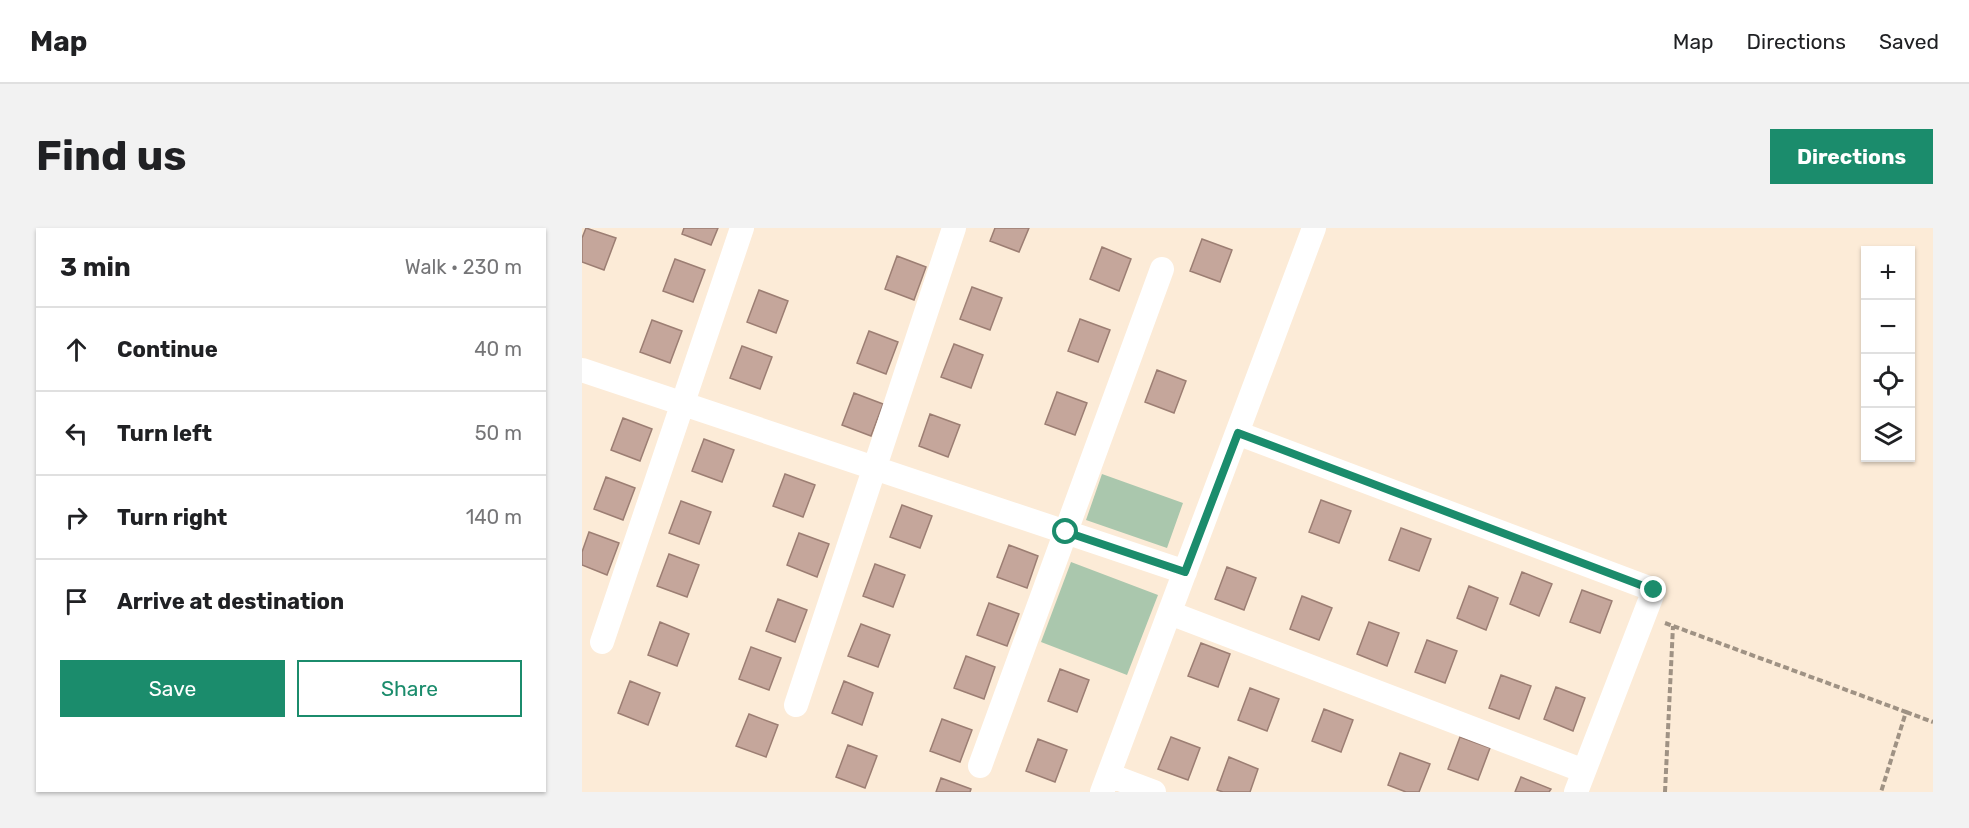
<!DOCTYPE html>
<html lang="en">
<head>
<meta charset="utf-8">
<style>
  body { margin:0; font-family:Rubik,sans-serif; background:#f2f2f2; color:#202124 }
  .controls { position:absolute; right:18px; top:18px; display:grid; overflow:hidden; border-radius:0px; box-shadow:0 2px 4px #0004 }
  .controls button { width:54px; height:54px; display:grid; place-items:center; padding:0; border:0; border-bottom:2px solid #e0e0e0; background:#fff; color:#202124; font:30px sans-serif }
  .stop { position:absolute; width:18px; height:18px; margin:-14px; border:4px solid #1b8c6c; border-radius:50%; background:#fff }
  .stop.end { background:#1b8c6c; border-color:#fff; box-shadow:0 2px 6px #0008 }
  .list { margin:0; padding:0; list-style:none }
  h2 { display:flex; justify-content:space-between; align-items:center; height:78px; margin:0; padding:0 24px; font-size:26px }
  h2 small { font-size:20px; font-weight:400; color:#757577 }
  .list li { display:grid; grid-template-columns:39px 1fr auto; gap:18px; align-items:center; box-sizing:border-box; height:84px; padding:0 24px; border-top:2px solid #e0e0e0 }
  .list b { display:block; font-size:22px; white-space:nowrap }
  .list em { font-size:20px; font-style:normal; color:#757577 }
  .actions { display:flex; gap:12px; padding:18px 24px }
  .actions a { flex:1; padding:14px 0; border:2px solid #1b8c6c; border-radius:0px; text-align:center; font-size:21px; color:#1b8c6c }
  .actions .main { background:#1b8c6c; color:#fff }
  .icon { flex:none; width:33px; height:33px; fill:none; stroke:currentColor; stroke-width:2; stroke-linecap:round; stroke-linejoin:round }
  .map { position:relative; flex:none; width:1351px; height:564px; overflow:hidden; border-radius:0px }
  header { display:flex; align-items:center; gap:36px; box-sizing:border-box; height:84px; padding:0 30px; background:#fff; border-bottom:2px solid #e0e0e0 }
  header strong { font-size:28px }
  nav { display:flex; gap:33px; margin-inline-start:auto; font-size:21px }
  .intro { display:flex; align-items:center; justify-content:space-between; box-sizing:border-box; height:144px; padding:0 36px }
  h1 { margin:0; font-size:42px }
  .button { padding:15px 27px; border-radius:0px; background:#1b8c6c; color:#fff; font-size:21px; font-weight:700 }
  main { display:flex; gap:36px; padding:0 36px }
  aside { flex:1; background:#fff; border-radius:0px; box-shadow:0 2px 4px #0004 }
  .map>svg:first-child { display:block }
</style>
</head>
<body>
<header>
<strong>Map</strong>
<nav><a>Map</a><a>Directions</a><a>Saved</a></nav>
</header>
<div class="intro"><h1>Find us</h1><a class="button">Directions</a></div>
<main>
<aside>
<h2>3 min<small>Walk · 230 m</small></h2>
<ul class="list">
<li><svg class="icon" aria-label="ahead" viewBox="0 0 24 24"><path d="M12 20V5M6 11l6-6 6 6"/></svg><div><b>Continue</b></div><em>40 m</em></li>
<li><svg class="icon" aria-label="left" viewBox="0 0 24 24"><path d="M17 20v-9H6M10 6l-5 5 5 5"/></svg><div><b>Turn left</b></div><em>50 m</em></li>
<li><svg class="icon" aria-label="right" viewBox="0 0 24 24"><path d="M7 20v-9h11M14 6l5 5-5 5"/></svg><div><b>Turn right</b></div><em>140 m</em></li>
<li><svg class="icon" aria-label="arrive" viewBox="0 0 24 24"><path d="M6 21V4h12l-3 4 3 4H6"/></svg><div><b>Arrive at destination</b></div></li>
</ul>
<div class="actions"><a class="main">Save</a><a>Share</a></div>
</aside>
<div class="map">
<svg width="1351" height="564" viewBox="0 0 1351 564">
  <rect width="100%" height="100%" fill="#fcebd7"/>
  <path fill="#aac7ad" d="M520,246L601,275L585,320L504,292Z
    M489,334L576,367L545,447L459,414Z"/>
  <path fill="#c5a69b" stroke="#9c7e73" stroke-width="1.5" d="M4,0L34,10L22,42L0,34V10Z
    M102,0H136L129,17L100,6Z
    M413,0H447L437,24L408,13Z
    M620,11L650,22L638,54L608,43Z
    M520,19L549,31L537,63L508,51Z
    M315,28L344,39L332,72L303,61Z
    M93,31L123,42L111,74L81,63Z
    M390,59L420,70L408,102L378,91Z
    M177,62L206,73L194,105L165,94Z
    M498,91L528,102L516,134L486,123Z
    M70,92L100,103L88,135L58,124Z
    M287,103L316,114L304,146L275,135Z
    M372,116L401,127L389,160L359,149Z
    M160,118L190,129L178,161L148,150Z
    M575,142L604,153L592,185L563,174Z
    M475,164L505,175L493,207L463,196Z
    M272,165L301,176L289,208L260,197Z
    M348,186L378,197L366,229L337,218Z
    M41,190L70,201L58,233L29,222Z
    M122,211L152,222L140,254L110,243Z
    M203,246L233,257L221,289L191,278Z
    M24,249L53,260L41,292L12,281Z
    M739,272L769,283L757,315L727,304Z
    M99,273L129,284L117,316L87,305Z
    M320,277L350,288L338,320L308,309Z
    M819,300L849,311L837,343L807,332Z
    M7,304L37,315L25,347L0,337V324Z
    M217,305L247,316L235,349L205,337Z
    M427,317L456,328L445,360L415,349Z
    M87,326L117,337L105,369L75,358Z
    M293,336L323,347L311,379L281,368Z
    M645,339L674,350L662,382L633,371Z
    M940,344L970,356L957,388L928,376Z
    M887,358L916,370L904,402L875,390Z
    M1000,362L1030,373L1018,405L988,394Z
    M720,368L750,380L737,412L708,401Z
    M196,371L225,382L213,414L184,403Z
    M407,375L437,386L425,418L395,407Z
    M78,394L107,406L95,438L66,427Z
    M787,394L817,405L805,438L775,426Z
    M279,396L308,407L296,439L266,428Z
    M845,412L875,423L863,455L833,444Z
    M619,415L648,426L636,459L606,448Z
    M169,419L199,430L187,462L157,451Z
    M384,428L413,439L402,471L372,460Z
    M478,441L507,452L495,484L466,473Z
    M919,447L949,458L937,491L907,480Z
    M48,453L78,465L66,497L36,485Z
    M262,453L291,465L280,497L250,485Z
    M974,459L1003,470L991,503L962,491Z
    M668,460L697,471L685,503L656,492Z
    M742,481L771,492L759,524L730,513Z
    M167,486L196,497L184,529L154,518Z
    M360,491L390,502L378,534L348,523Z
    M589,509L618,520L606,552L576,541Z
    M878,509L908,520L896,552L866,541Z
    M456,511L485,522L473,554L444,543Z
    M266,517L295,528L283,560L254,549Z
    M818,525L848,536L837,564H824L806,557Z
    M647,529L676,541L668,564H641L635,562Z
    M939,549L969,561L967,564H933Z
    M359,550L389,561L388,564H354Z"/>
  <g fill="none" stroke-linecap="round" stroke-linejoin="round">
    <path stroke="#9f9284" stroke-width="4" stroke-dasharray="6 3" stroke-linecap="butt" d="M1083,395L1324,484L1299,564
      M1324,484L1351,494
      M1083,564L1091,398"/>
    <path stroke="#fff" stroke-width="24" d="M0,142L603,344
      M655,205L1072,362L994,564
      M588,385L1002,543
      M20,414L160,0
      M214,477L372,0
      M398,538L580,41
      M527,547L572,564
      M520,564L732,0"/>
  </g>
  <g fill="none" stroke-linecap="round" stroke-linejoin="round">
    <path stroke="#1b8c6c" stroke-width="8" d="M484,304L603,344L656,205L1072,362"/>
  </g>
</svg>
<div class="controls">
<button>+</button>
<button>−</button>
<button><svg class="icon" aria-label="locate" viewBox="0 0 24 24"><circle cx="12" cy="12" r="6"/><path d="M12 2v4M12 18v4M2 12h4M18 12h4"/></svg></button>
<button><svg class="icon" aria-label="layers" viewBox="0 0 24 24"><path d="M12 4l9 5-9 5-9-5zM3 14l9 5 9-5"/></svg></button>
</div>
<div class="stop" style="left:484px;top:304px"></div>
<div class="stop end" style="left:1072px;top:362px"></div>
</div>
</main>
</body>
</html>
